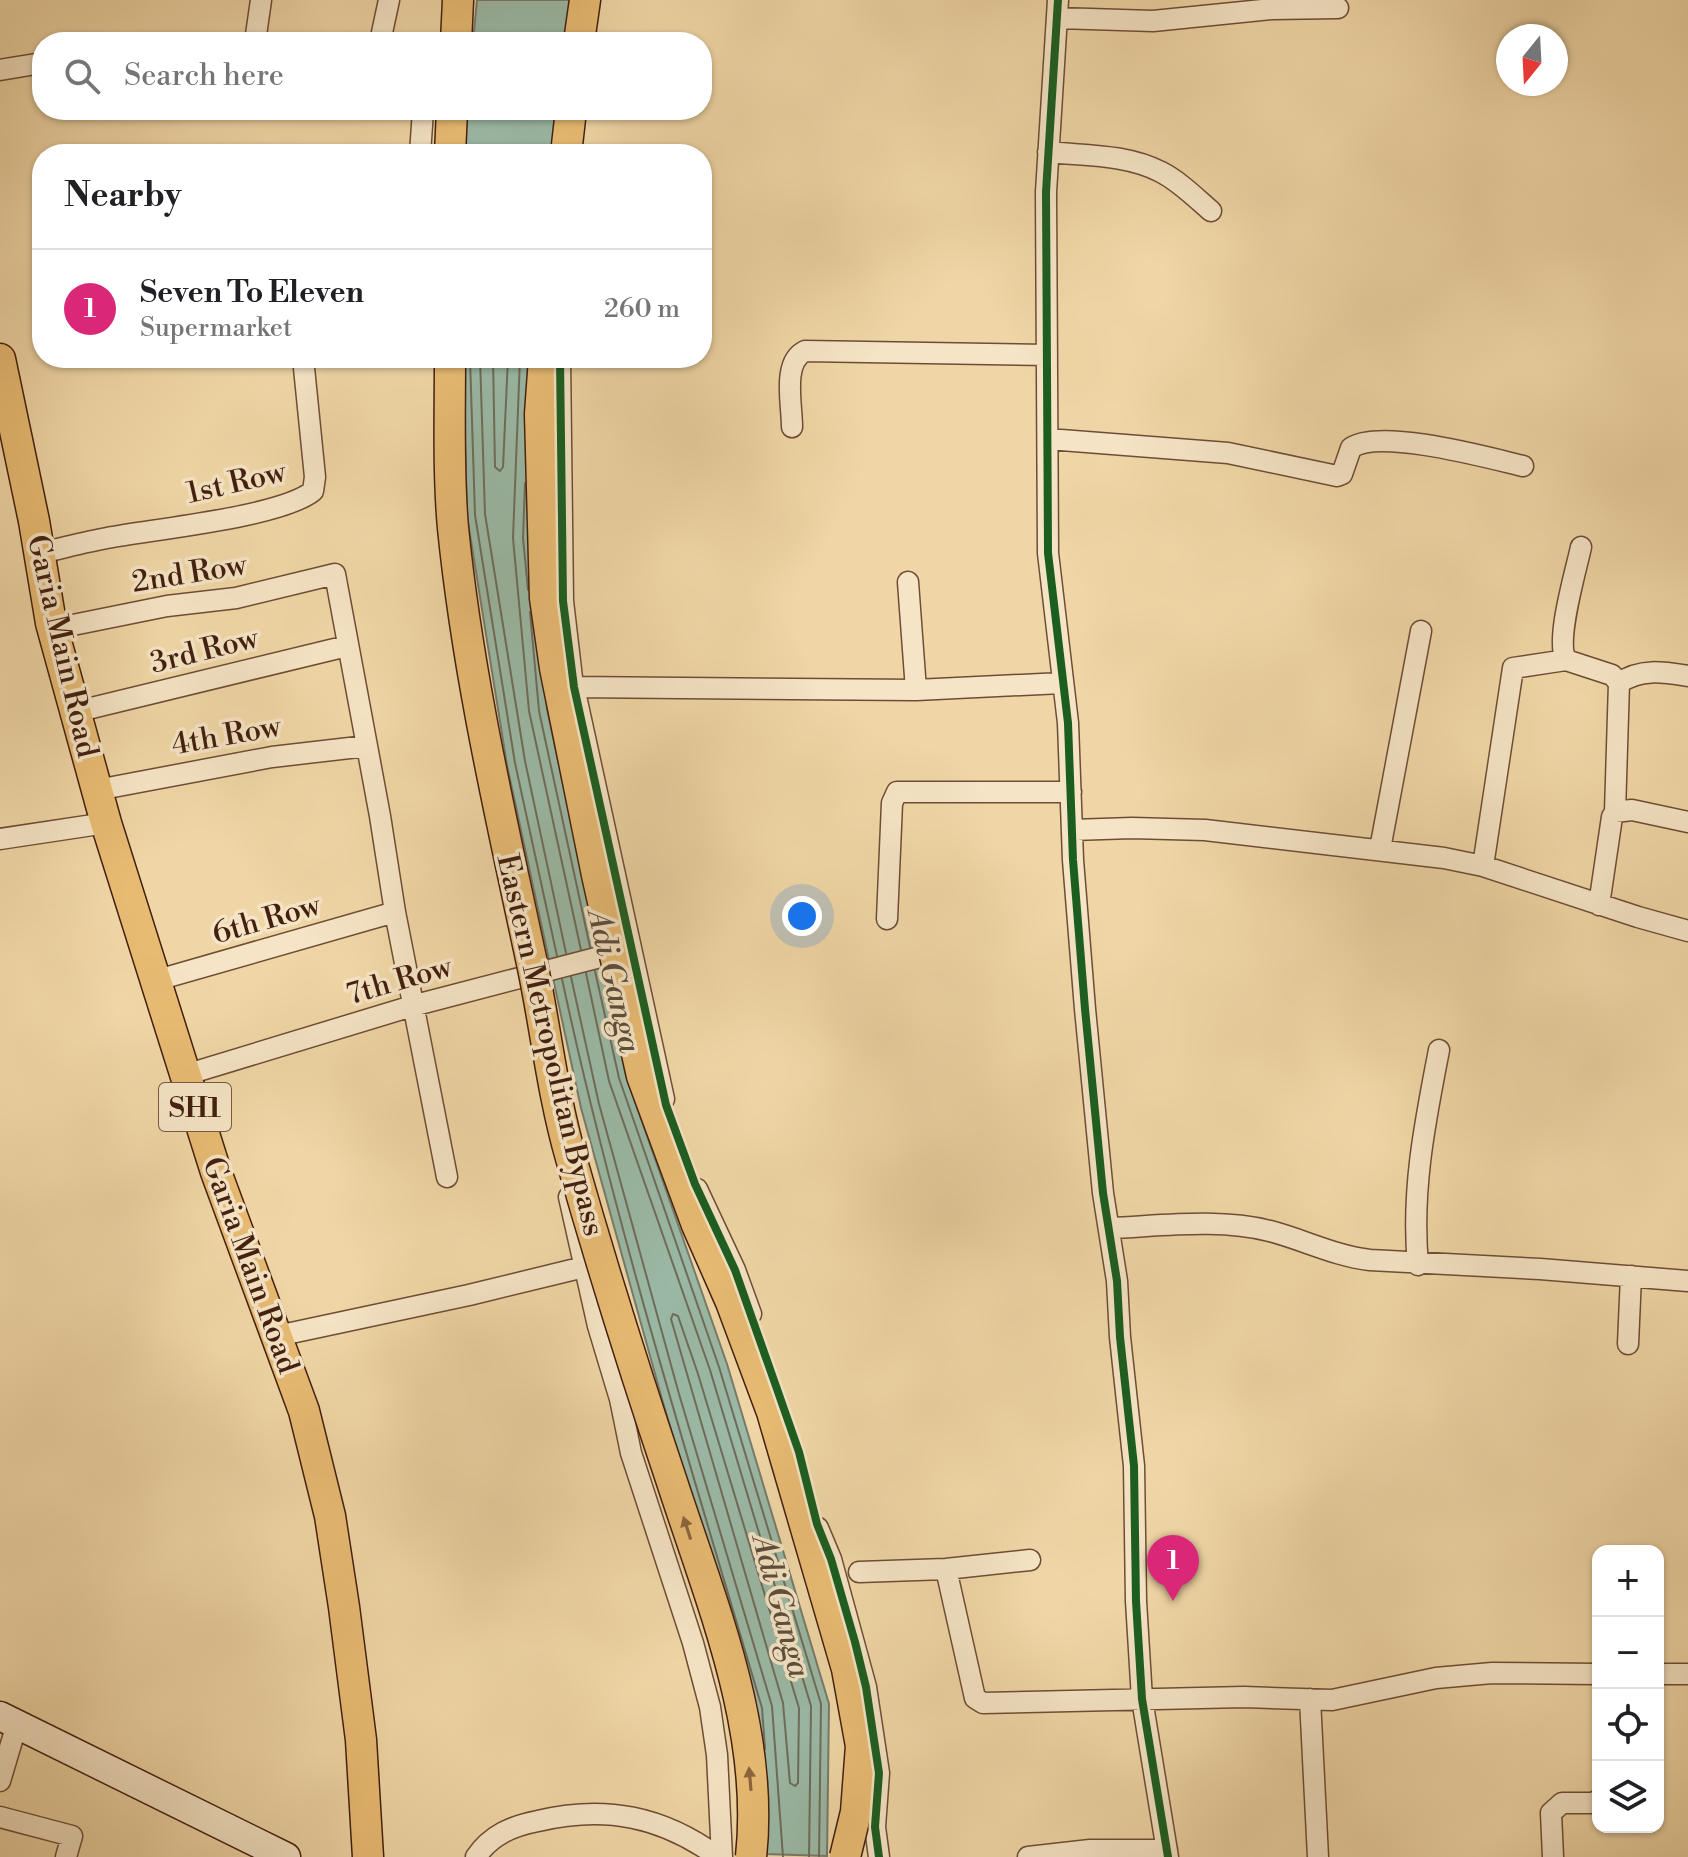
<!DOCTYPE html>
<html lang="en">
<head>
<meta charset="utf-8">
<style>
  body { margin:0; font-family:"Libre Bodoni",serif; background:#f2f2f2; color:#202124 }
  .controls { position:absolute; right:24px; bottom:24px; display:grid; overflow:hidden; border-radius:16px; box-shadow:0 2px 6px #0004 }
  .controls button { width:72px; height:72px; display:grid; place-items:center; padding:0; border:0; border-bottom:2px solid #e0e0e0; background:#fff; color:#202124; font:40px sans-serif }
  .compass { position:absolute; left:1496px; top:24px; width:72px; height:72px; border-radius:50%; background:#fff; box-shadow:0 2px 6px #0004; rotate:198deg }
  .you { position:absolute; left:802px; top:916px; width:28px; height:28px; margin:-20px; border:6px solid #fff; border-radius:50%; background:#1a73e8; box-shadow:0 0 0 12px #1a73e833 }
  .badge { display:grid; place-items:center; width:52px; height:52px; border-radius:50%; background:#db2777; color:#fff; font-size:26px; font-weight:700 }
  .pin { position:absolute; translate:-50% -66px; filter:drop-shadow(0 2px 4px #0008) }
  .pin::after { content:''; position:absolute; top:42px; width:28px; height:24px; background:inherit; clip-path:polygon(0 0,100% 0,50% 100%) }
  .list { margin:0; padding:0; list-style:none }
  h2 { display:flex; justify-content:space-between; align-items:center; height:104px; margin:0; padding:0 32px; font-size:34px }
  h2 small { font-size:26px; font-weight:400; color:#757577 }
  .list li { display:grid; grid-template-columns:52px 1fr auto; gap:24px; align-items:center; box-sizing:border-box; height:120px; padding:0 32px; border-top:2px solid #e0e0e0 }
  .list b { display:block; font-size:30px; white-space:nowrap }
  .list p { margin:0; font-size:26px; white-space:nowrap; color:#757577 }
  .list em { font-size:26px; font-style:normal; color:#757577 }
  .icon { flex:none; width:44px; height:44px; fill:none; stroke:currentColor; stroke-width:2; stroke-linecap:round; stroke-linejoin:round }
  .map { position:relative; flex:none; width:1688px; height:1857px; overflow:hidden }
  .search { position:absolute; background:#fff; box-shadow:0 2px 6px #0004; left:32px; top:32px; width:680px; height:88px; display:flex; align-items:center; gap:20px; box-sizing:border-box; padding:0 28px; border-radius:32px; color:#757577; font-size:30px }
  .panel { position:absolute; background:#fff; box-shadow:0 2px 6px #0004; left:32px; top:144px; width:680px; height:224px; border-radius:32px }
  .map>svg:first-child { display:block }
</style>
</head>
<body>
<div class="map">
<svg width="1688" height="1857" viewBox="0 0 1688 1857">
  <rect width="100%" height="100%" fill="#f0d6a6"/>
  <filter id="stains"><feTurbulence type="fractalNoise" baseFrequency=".0025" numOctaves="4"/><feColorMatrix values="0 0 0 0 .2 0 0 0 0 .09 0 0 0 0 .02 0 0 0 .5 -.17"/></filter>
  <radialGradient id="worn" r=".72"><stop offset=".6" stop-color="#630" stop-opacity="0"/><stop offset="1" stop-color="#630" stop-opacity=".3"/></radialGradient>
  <path fill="#9ab9a6" stroke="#777b6a" stroke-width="2" d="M477,0H571L566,42H473Z
    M466,110H558L553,154H462Z
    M463,358H538L531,538L547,709L626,1076L727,1364L829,1704L827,1856L765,1854L754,1710L662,1399L581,1108L507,765L467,516Z"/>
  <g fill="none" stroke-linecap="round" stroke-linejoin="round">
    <path stroke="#6e6c5a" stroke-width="2" d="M470,358L475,515L515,763L557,956
      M480,358L485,514L525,761L566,953
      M493,358L495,467L500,471L503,467L508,358
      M520,358L513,538L529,711L581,950
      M525,483L523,538L528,590
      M530,612L539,711L590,947
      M595,971L619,1078L719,1367L821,1704L819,1857
      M586,973L609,1081L710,1370L811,1706L809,1857
      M571,977L599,1104L679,1394L772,1706L783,1857
      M562,979C615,1226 691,1467 762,1708L765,1749
      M673,1314L678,1316L698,1374L799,1708L798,1783L795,1786L790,1783L783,1703L671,1319Z"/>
    <g stroke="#6e4d35" stroke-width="23">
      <path id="street" d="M1058,0L1046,192L1048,553L1068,723L1073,860L1085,1009L1103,1193L1117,1281L1120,1337L1134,1466L1136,1601L1142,1699L1168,1857
        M1058,18L1153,21L1272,9L1338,8
        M255,42L261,0
        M380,42L389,0
        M0,70L42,63
        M1048,152C1086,156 1126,154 1161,172C1179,181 1196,198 1211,211
        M420,154L423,110
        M560,358L563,601L572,678L664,1099
        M792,427C792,404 782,362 805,351L1047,355
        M1048,439L1228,453L1337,476L1342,474L1351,448C1380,428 1489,458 1523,466
        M1581,547C1576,571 1555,640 1566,660L1612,675L1619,683L1615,812
        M40,553C63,548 85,542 107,538C154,529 281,517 313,491L315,477L303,358
        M908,582L916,690
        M53,629L167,606L236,598L335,574L380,816L395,912L447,1177
        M1619,683C1641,668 1663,672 1688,676
        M574,687L916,690L1062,683
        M75,712L347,646
        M97,790L272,757L367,746
        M1073,830L1132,828L1205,830L1444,858L1483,866L1638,917L1688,931
        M0,839L106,823
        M1380,849L1421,631
        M1483,866L1513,668L1566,660
        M1599,905L1612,817L1615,812L1632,810L1688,822
        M887,919L892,803L897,792H1071
        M154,981L395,912
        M185,1075L412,1006L623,951
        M697,1189L735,1270L751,1314
        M569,1197L598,1326L620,1399L631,1453L693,1643L710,1707L717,1755L722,1857
        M1109,1228C1161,1226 1219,1218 1270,1231C1304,1240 1335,1256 1370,1260L1540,1269L1688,1281
        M1418,1265C1411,1191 1425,1122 1439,1050
        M277,1336L469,1295L584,1267
        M1628,1344L1631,1276
        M818,1528L831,1559L866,1687L879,1773L875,1827L879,1857
        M946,1569L975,1698L983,1703L1244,1697L1332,1700L1436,1678L1492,1673L1598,1674
        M859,1572L946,1569L1030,1560
        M1658,1674H1688
        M1310,1699L1318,1857
        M0,1781L17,1724
        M0,1817L72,1836L66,1857
        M476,1857C491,1835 512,1826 538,1821C605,1805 662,1816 718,1857
        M1028,1857L1090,1850H1167
        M1553,1857L1551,1813L1562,1803H1594L1598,1800"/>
    </g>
    <g stroke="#421f0f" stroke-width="31">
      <path id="secondary" d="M0,1716L286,1857"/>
    </g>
    <g stroke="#421f0f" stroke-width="33">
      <path id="primary" d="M456,42L458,0
        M579,42L585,0
        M450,154L452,110
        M566,154L571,110
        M0,359L34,521L51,623L106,823L216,1172L304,1411L330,1516L344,1607L361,1740L368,1857"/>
    </g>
    <use href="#street" stroke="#f5e4c5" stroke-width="20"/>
    <use href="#secondary" stroke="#f5e4c5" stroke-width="28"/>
    <use href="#primary" stroke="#e8bb73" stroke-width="30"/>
    <g stroke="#421f0f" stroke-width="33" stroke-linecap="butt">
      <path id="primary-bridge" d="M450,358C450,414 448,472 453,528C468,677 502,822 533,968C546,1031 553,1096 571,1158C602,1267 636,1375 672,1482C711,1602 765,1729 751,1857
        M544,358L540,414L545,598L555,668L597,875L642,1076L697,1225L731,1302L772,1412L847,1669L861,1746L856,1812L845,1857"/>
    </g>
    <use href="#primary-bridge" stroke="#e8bb73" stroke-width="30"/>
    <g stroke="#f5e4c5" stroke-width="13">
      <path id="cycleway" d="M1058,0L1046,192L1048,553L1068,723L1073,860L1085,1009L1103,1193L1117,1281L1120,1337L1134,1466L1136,1601L1142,1699L1168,1857
        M560,358L563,601L574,687L666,1105L695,1184L735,1270L777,1389L799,1452L817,1524L831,1559L855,1642L866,1687L879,1773L875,1827L879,1857"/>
    </g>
    <use href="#cycleway" stroke="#1b5e20" stroke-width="8"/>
  </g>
  <defs><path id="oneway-solid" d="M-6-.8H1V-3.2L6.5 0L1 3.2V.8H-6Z" transform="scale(2)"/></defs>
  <g fill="#8d653c">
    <use href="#oneway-solid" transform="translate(687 1528) rotate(-108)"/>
    <use href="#oneway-solid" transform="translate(750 1779) rotate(-95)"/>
  </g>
  <g text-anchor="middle" stroke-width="7" stroke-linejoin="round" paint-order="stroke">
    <rect fill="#f5e4c5" stroke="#785a46" stroke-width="2" x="159" y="1083" width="72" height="48" rx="6"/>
    <g font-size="28" font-weight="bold" fill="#421f0f">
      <text x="195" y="1117">SH1</text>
    </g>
    <g font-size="30" fill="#421f0f" stroke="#f5e4c5">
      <text transform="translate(236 482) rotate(-13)" y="10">1st Row</text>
      <text transform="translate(189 573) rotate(-9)" y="10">2nd Row</text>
      <text transform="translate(63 646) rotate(77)" y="10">Garia Main Road</text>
      <text transform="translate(204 650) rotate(-14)" y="10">3rd Row</text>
      <text transform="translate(226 735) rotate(-10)" y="10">4th Row</text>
      <text transform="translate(266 919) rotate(-16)" y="10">6th Row</text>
      <text transform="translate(399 980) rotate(-16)" y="10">7th Row</text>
      <text transform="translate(551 1045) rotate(77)" y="10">Eastern Metropolitan Bypass</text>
      <text transform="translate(251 1265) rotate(70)" y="10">Garia Main Road</text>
    </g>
    <g font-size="32" font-style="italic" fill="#5c4d3c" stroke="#f5e4c5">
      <text transform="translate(615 981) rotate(77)" y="11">Adi Ganga</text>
      <text transform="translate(782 1606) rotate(75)" y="11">Adi Ganga</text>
    </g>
  </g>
  <rect width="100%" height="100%" filter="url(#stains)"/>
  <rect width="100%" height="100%" fill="url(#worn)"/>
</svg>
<div class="controls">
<button>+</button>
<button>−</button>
<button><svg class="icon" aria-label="locate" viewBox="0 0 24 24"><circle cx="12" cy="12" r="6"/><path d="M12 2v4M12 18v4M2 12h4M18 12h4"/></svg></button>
<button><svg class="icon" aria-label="layers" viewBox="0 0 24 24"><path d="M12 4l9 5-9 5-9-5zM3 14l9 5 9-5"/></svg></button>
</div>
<svg class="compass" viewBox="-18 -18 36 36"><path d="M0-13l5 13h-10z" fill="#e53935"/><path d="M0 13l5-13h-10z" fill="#757577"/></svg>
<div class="you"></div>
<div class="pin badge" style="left:1173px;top:1601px">1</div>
<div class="search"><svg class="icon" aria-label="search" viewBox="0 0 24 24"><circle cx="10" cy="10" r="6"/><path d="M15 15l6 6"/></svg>Search here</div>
<section class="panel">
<h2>Nearby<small></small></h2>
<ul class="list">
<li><span class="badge">1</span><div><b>Seven To Eleven</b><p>Supermarket</p></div><em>260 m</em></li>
</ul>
</section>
</div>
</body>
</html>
